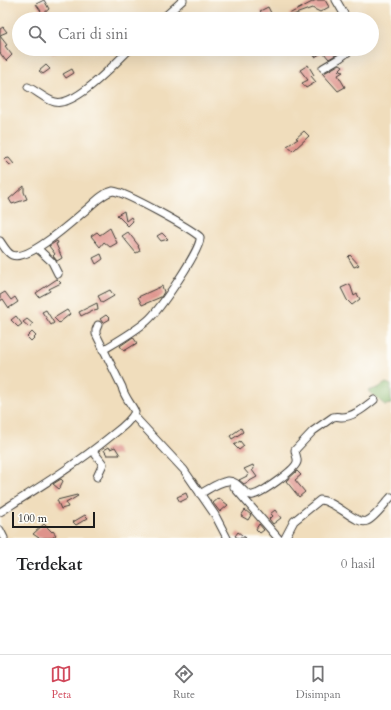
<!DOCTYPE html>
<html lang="id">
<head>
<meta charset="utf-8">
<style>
  body { margin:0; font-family:Cardo,serif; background:#f6f6f6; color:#202124 }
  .scale { position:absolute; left:12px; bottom:10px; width:83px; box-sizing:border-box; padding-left:4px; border:2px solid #1c1c1c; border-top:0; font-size:11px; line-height:14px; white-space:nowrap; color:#1c1c1c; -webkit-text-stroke:3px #fdfcf7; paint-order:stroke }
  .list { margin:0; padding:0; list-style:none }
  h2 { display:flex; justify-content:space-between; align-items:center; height:52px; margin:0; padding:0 16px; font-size:17px }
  h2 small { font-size:13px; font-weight:400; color:#757577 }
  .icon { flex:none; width:22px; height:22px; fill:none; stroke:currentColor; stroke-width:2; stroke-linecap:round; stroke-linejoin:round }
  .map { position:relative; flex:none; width:391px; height:538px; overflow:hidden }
  .search { position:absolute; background:#fff; box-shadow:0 4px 16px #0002; left:12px; right:12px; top:12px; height:44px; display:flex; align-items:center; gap:10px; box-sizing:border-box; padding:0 14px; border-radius:22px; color:#757577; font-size:15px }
  .sheet { height:116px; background:#fff }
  nav { display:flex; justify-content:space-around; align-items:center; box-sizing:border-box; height:56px; border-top:1px solid #e0e0e0; background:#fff; font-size:11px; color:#757577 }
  nav a { display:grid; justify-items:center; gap:2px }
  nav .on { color:#d1495b }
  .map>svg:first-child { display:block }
</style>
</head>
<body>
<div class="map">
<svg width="391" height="538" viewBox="0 0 391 538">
  <rect width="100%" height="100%" fill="#fdfcf7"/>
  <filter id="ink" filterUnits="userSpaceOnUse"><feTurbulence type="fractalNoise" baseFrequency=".025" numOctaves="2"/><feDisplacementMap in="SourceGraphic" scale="8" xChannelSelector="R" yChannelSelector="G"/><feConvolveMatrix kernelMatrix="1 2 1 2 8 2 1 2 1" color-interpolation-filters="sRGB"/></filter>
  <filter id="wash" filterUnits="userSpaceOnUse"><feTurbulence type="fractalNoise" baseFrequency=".012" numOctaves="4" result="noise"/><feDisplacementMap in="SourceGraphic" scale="16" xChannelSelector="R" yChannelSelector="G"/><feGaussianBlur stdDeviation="0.9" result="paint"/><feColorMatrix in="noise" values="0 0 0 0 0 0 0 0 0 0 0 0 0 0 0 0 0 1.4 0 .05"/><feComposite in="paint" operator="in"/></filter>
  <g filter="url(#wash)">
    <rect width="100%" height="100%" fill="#f0ddbc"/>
    <path fill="#8cb971" stroke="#546a46" d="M386,383L391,385V404L385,405L368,391L378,388Z"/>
    <g id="blocks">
      <path fill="#de938b" d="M44,0L49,9L43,14L36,4Z
        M316,0H325L329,7L320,12L312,8L290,16L289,14Z
        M268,7L272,15L266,18L260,11Z
        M3,27L7,32L0,35V29Z
        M0,36L7,45L5,46L12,55L6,61L0,53Z
        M50,49H64L53,54Z
        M310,49H341L339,53L329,59L323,52L315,57Z
        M340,64L343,66L338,71L343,72L338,75L345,87L338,91L322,73L326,72Z
        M46,65L50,69L43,74L39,71Z
        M308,65L314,75L311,76L316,82L306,88L302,83L308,80L300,70Z
        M72,69L74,73L66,78L63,74Z
        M304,131L309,136L293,151L287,146L298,139L296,138Z
        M9,158L14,164L10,165L4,159Z
        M24,186V192L27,199L12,204L9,199Z
        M124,211L126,221L131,217L133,221L128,226L117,215Z
        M110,228L117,243L110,247L104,242L100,247L91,236L97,232L100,235Z
        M128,232L139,246H138L140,251L136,253L122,236Z
        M162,233L168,239L161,241L157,236Z
        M57,241L58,243L56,244L62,258L57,261L53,256L55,254L49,246Z
        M101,254L103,259L96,264L93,258Z
        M350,255L359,265L354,267L348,257Z
        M57,279L61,283L49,289L50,291L39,297L36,293Z
        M350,284L354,296L357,294L360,299L352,305L347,300L341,288Z
        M162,286L164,292L161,297L142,305L138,297Z
        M110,290L114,296L102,303L98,296Z
        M5,292L11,300L15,297L18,302L9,308L3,299L0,301V295Z
        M97,303L98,310L94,311L93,310L81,316L79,312Z
        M46,310L54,323L51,325L42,312Z
        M67,310L70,314L59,323L54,318Z
        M106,315L110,319L103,323L100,319Z
        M16,316L22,324L18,327L11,320Z
        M27,319L33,324L29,327L23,322Z
        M32,332L36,336L31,341L27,337Z
        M133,337L137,343L124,351L120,346Z
        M241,428L243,432L232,439L230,436Z
        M240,441L244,446L239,450L234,445Z
        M109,447L110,449L115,447L120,455H107L104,450Z
        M253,465L254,469L252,470L257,477L244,484L239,480L249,475L244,469Z
        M297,471L301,475L295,480L305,492L299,497L286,481Z
        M61,479L63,481L59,489L53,484Z
        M186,493L188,498L180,502L177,497Z
        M77,495L78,496L66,503L68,507L61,509L57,500Z
        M219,498L228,505L220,512L213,503Z
        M245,510L251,515L248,520L241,516Z
        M275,510L281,518L273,524L269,519L272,516L270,514Z
        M85,515L88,518L76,525L73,522Z
        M44,524L52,532L53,531L56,535L52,538H39L33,534Z
        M259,524L264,530L260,533L256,529Z
        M238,532L246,538H238L235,536Z"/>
    </g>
  </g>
  <g filter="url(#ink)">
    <use href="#blocks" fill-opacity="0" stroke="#3c3934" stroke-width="1"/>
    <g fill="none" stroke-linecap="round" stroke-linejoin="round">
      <g stroke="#3c3934" stroke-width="9">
        <path id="street" d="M336,0L347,19
          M162,19L183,0
          M323,68L340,58L352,49
          M28,87C37,91 46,100 55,102C76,107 115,63 130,49
          M0,241C3,245 7,253 12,255C29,262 74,220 87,209C95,202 103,193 113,191C125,192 190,228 200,237C202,249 158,312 147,321C134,332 118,341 103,350
          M37,248L52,262L58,274
          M133,415L184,470L215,515L227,538
          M93,451L103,464L97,477
          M234,487L278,538
          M200,494C209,489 218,482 228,481C239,480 244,497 253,495C262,493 295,470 297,462C298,458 295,454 295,450L313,431L333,417C337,416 339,417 342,417C354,417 366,406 374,400
          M0,512C38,488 77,464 111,436C120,429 130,422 135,412C131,403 124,397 122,387L96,334V330L98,325
          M0,530L4,538
          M285,538L294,521L320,500C336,501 357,526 367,521C375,518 385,503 391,497"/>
      </g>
      <use href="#street" stroke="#fff" stroke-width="7"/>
    </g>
  </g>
</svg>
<div class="scale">100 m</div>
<div class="search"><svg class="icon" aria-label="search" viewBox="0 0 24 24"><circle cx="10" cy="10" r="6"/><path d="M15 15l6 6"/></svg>Cari di sini</div>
</div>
<section class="sheet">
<h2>Terdekat<small>0 hasil</small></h2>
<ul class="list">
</ul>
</section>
<nav>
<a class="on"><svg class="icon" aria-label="map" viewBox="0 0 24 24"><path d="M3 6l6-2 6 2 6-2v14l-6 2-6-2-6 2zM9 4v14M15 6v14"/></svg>Peta</a>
<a><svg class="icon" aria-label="directions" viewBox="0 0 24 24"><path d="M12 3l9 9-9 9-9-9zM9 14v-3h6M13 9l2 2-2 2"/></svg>Rute</a>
<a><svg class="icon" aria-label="saved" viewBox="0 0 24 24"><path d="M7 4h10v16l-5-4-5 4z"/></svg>Disimpan</a>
</nav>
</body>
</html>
